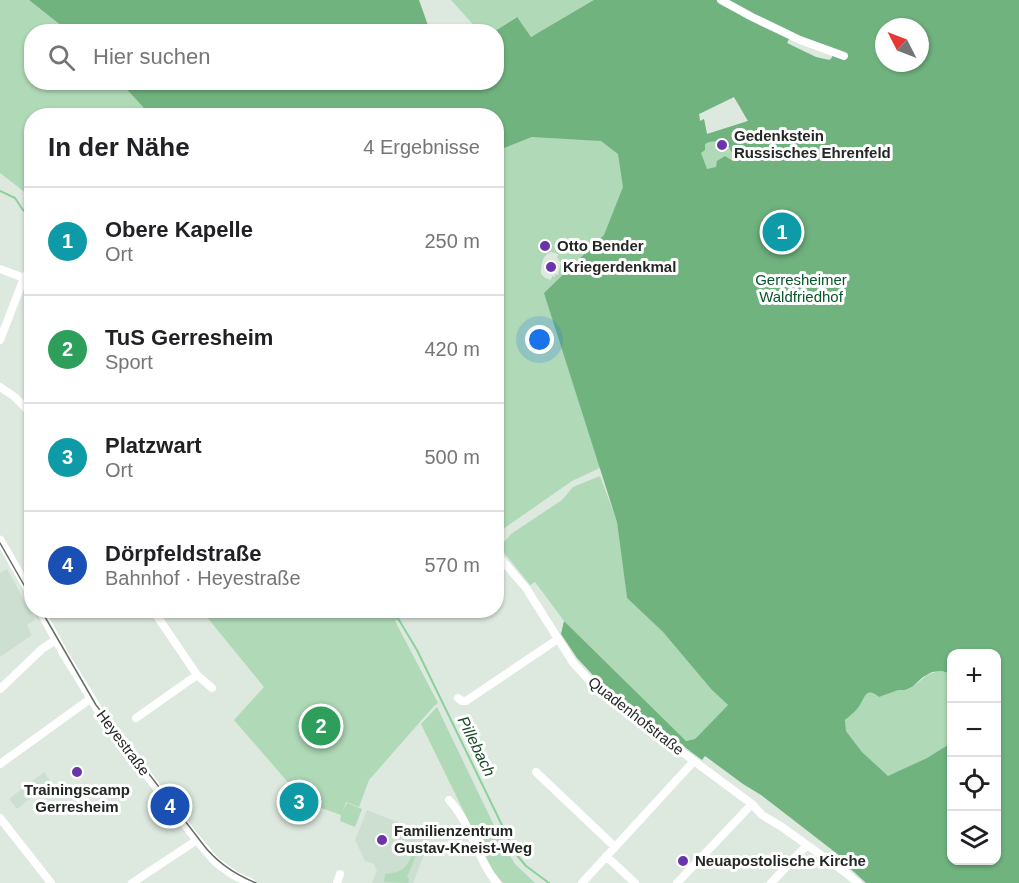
<!DOCTYPE html>
<html lang="de">
<head>
<meta charset="utf-8">
<style>
  body { margin:0; font-family:Helvetica,sans-serif; background:#f6f6f6; color:#202124 }
  .controls { position:absolute; right:18px; bottom:18px; display:grid; overflow:hidden; border-radius:12px; box-shadow:0 2px 4px #0004 }
  .controls button { width:54px; height:54px; display:grid; place-items:center; padding:0; border:0; border-bottom:2px solid #e0e0e0; background:#fff; color:#202124; font:30px sans-serif }
  .compass { position:absolute; left:875px; top:18px; width:54px; height:54px; border-radius:50%; background:#fff; box-shadow:0 2px 4px #0004; rotate:312deg }
  .you { position:absolute; left:540px; top:340px; width:21px; height:21px; margin:-15px; border:4px solid #fff; border-radius:50%; background:#1a73e8; box-shadow:0 0 0 9px #1a73e833 }
  .badge { display:grid; place-items:center; width:39px; height:39px; border-radius:50%; background:#6b34ab; color:#fff; font-size:20px; font-weight:700 }
  .pin { position:absolute; translate:-50% -50%; border:3px solid #fff; box-shadow:0 2px 6px #0006 }
  .list { margin:0; padding:0; list-style:none }
  h2 { display:flex; justify-content:space-between; align-items:center; height:78px; margin:0; padding:0 24px; font-size:26px }
  h2 small { font-size:20px; font-weight:400; color:#757577 }
  .list li { display:grid; grid-template-columns:39px 1fr auto; gap:18px; align-items:center; box-sizing:border-box; height:108px; padding:0 24px; border-top:2px solid #e0e0e0 }
  .list b { display:block; font-size:22px; white-space:nowrap }
  .list p { margin:0; font-size:20px; white-space:nowrap; color:#757577 }
  .list em { font-size:20px; font-style:normal; color:#757577 }
  .icon { flex:none; width:33px; height:33px; fill:none; stroke:currentColor; stroke-width:2; stroke-linecap:round; stroke-linejoin:round }
  .map { position:relative; flex:none; width:1019px; height:883px; overflow:hidden }
  .search { position:absolute; background:#fff; box-shadow:0 2px 4px #0004; left:24px; top:24px; width:480px; height:66px; display:flex; align-items:center; gap:15px; box-sizing:border-box; padding:0 21px; border-radius:24px; color:#757577; font-size:22px }
  .panel { position:absolute; background:#fff; box-shadow:0 2px 4px #0004; left:24px; top:108px; width:480px; height:510px; border-radius:24px }
  .map>svg:first-child { display:block }
</style>
</head>
<body>
<div class="map">
<svg width="1019" height="883" viewBox="0 0 1019 883">
  <rect width="100%" height="100%" fill="#dde9df"/>
  <path fill="#ccdfd0" d="M7,569L35,620L27,625L32,635L0,657V573Z
    M44,772L51,782L17,809L9,799Z
    M367,810L402,824L401,827L430,839L413,883H372L377,871L374,864L365,861L355,840Z"/>
  <path fill="#afd9b7" fill-rule="evenodd" d="M0,0H29L68,31L32,32V82L121,83L143,107L148,115L32,116L31,197L0,173Z
    M451,0H605L530,37L516,17L495,31H479Z
    M995,0L617,460L572,481L503,529L497,530V151L532,137L749,37ZM884,27H920V63H884ZM790,37L834,53L831,59C816,61 801,50 787,43ZM734,97L748,121L707,134L704,119L700,121L699,114ZM551,252L558,254L557,258L559,259V261L561,262L558,275L555,274V277L552,276L551,280L545,278L541,274C541,265 542,255 551,252Z
    M600,476L617,521L627,598L663,632L711,689L728,705L695,739L685,741L564,621L535,582L530,585L498,545L505,541L511,534L562,500L573,487Z
    M202,611H407L395,621L438,703L434,706L369,780L359,807L346,802L343,810L347,803L362,809L355,827L340,821L341,815L313,805L310,814L278,802L292,787L234,720L264,687Z
    M942,671L951,674V743L927,758L892,775L888,776L886,775L862,752L846,731L845,721C850,716 857,710 860,705C867,695 865,687 879,697C885,695 891,691 897,690C903,689 907,690 912,687C926,678 923,674 942,671Z
    M437,707L504,846L515,864L535,883H503L493,871L421,724Z
    M411,843H416L419,848L407,877L409,879L408,883L384,882L385,874C393,873 403,872 408,863C410,860 411,857 413,854V853L409,854L407,852L409,844Z"/>
  <path fill="#70b37f" fill-rule="evenodd" d="M29,0H419L430,31H68Z
    M594,0H1019V883H866L853,871L838,859L840,856L761,795L743,784L705,756L702,760L603,686L577,658L561,634L564,621L686,741L695,739L728,705L711,689L663,632L627,598L617,522L544,293L604,235L623,187L618,154L601,141L532,137L497,151L496,116L148,115L143,107L121,83L496,82L497,62L499,59L497,51L496,32L495,31L517,17L531,37ZM884,27H920V63H884ZM790,37L834,53L831,59L829,60L816,57L787,43ZM734,97L748,121L707,134L704,119L700,121L699,114ZM724,140L737,160L733,161L725,156L717,161L716,167L707,169L701,153L705,150V144L709,142ZM952,654H996V860H952L951,743L927,758L888,776L862,752L846,731L845,720C850,716 857,710 860,705C866,696 866,687 879,697L898,690H905L912,687L923,677L932,672L942,671L951,674Z"/>
  <g fill="none" stroke-linecap="round" stroke-linejoin="round">
    <path stroke="#8cd19c" stroke-width="2" d="M0,191L15,198L23,210L32,214
      M393,610L417,650L516,854L526,866L549,883"/>
    <path stroke="#fff" stroke-width="8" d="M721,0L752,17L800,40L844,56
      M0,269L24,278
      M0,340L24,278L32,267
      M0,387L15,397L32,415
      M496,553L526,588L574,664L592,683L609,698L752,804L762,815L782,827L846,873L858,883
      M153,610L197,675L212,688
      M0,689L43,648L56,640
      M458,698L462,701H466L558,639
      M136,718L197,675
      M0,764L90,699
      M536,772L615,847
      M449,800C471,823 476,858 497,883
      M0,818L51,883
      M606,856L635,883
      M132,883L197,840
      M337,883L340,874
      M582,883L694,761
      M677,883L752,804
      M771,883L807,845"/>
    <path stroke="#fff" stroke-width="9" d="M0,540L32,596
      M40,610L64,654L102,716L197,840L216,862L234,875L251,883"/>
    <path stroke="#676e68" stroke-width="1.5" d="M0,543L32,599
      M41,610L96,705L202,843C216,862 234,874 256,883"/>
  </g>
  <g fill="#6b34ab" stroke="#fff" stroke-width="2">
    <circle cx="722" cy="145" r="6"/>
    <circle cx="545" cy="246" r="6"/>
    <circle cx="551" cy="267" r="6"/>
    <circle cx="77" cy="772" r="6"/>
    <circle cx="382" cy="840" r="6"/>
    <circle cx="683" cy="861" r="6"/>
  </g>
  <g text-anchor="middle" stroke-width="6" stroke-linejoin="round" paint-order="stroke">
    <g font-size="15" font-weight="bold" fill="#242825" stroke="#fff" text-anchor="start">
      <text x="734" y="141">Gedenkstein<tspan x="734" dy="17">Russisches Ehrenfeld</tspan></text>
      <text x="557" y="251">Otto Bender</text>
      <text x="563" y="272">Kriegerdenkmal</text>
      <text x="77" y="795" text-anchor="middle">Trainingscamp<tspan x="77" dy="17">Gerresheim</tspan></text>
      <text x="394" y="836">Familienzentrum<tspan x="394" dy="17">Gustav-Kneist-Weg</tspan></text>
      <text x="695" y="866">Neuapostolische Kirche</text>
    </g>
    <g font-size="15" fill="#075728" stroke="#fff">
      <text x="801" y="285">Gerresheimer<tspan x="801" dy="17">Waldfriedhof</tspan></text>
    </g>
    <g font-size="15" fill="#242825" stroke="#fff">
      <text transform="translate(636 716) rotate(38)" y="5">Quadenhofstraße</text>
      <text transform="translate(123 743) rotate(53)" y="5">Heyestraße</text>
    </g>
    <g font-size="16" font-style="italic" fill="#1a4c29" stroke="#fff">
      <text transform="translate(477 746) rotate(64)" y="6">Pillebach</text>
    </g>
  </g>
</svg>
<div class="controls">
<button>+</button>
<button>−</button>
<button><svg class="icon" aria-label="locate" viewBox="0 0 24 24"><circle cx="12" cy="12" r="6"/><path d="M12 2v4M12 18v4M2 12h4M18 12h4"/></svg></button>
<button><svg class="icon" aria-label="layers" viewBox="0 0 24 24"><path d="M12 4l9 5-9 5-9-5zM3 14l9 5 9-5"/></svg></button>
</div>
<svg class="compass" viewBox="-18 -18 36 36"><path d="M0-13l5 13h-10z" fill="#e53935"/><path d="M0 13l5-13h-10z" fill="#757577"/></svg>
<div class="you"></div>
<div class="pin badge" style="left:782px;top:232px;background:#0f9aa8">1</div>
<div class="pin badge" style="left:321px;top:726px;background:#2e9e5b">2</div>
<div class="pin badge" style="left:299px;top:802px;background:#0f9aa8">3</div>
<div class="pin badge" style="left:170px;top:806px;background:#1a4fb4">4</div>
<div class="search"><svg class="icon" aria-label="search" viewBox="0 0 24 24"><circle cx="10" cy="10" r="6"/><path d="M15 15l6 6"/></svg>Hier suchen</div>
<section class="panel">
<h2>In der Nähe<small>4 Ergebnisse</small></h2>
<ul class="list">
<li><span class="badge" style="background:#0f9aa8">1</span><div><b>Obere Kapelle</b><p>Ort</p></div><em>250 m</em></li>
<li><span class="badge" style="background:#2e9e5b">2</span><div><b>TuS Gerresheim</b><p>Sport</p></div><em>420 m</em></li>
<li><span class="badge" style="background:#0f9aa8">3</span><div><b>Platzwart</b><p>Ort</p></div><em>500 m</em></li>
<li><span class="badge" style="background:#1a4fb4">4</span><div><b>Dörpfeldstraße</b><p>Bahnhof · Heyestraße</p></div><em>570 m</em></li>
</ul>
</section>
</div>
</body>
</html>
